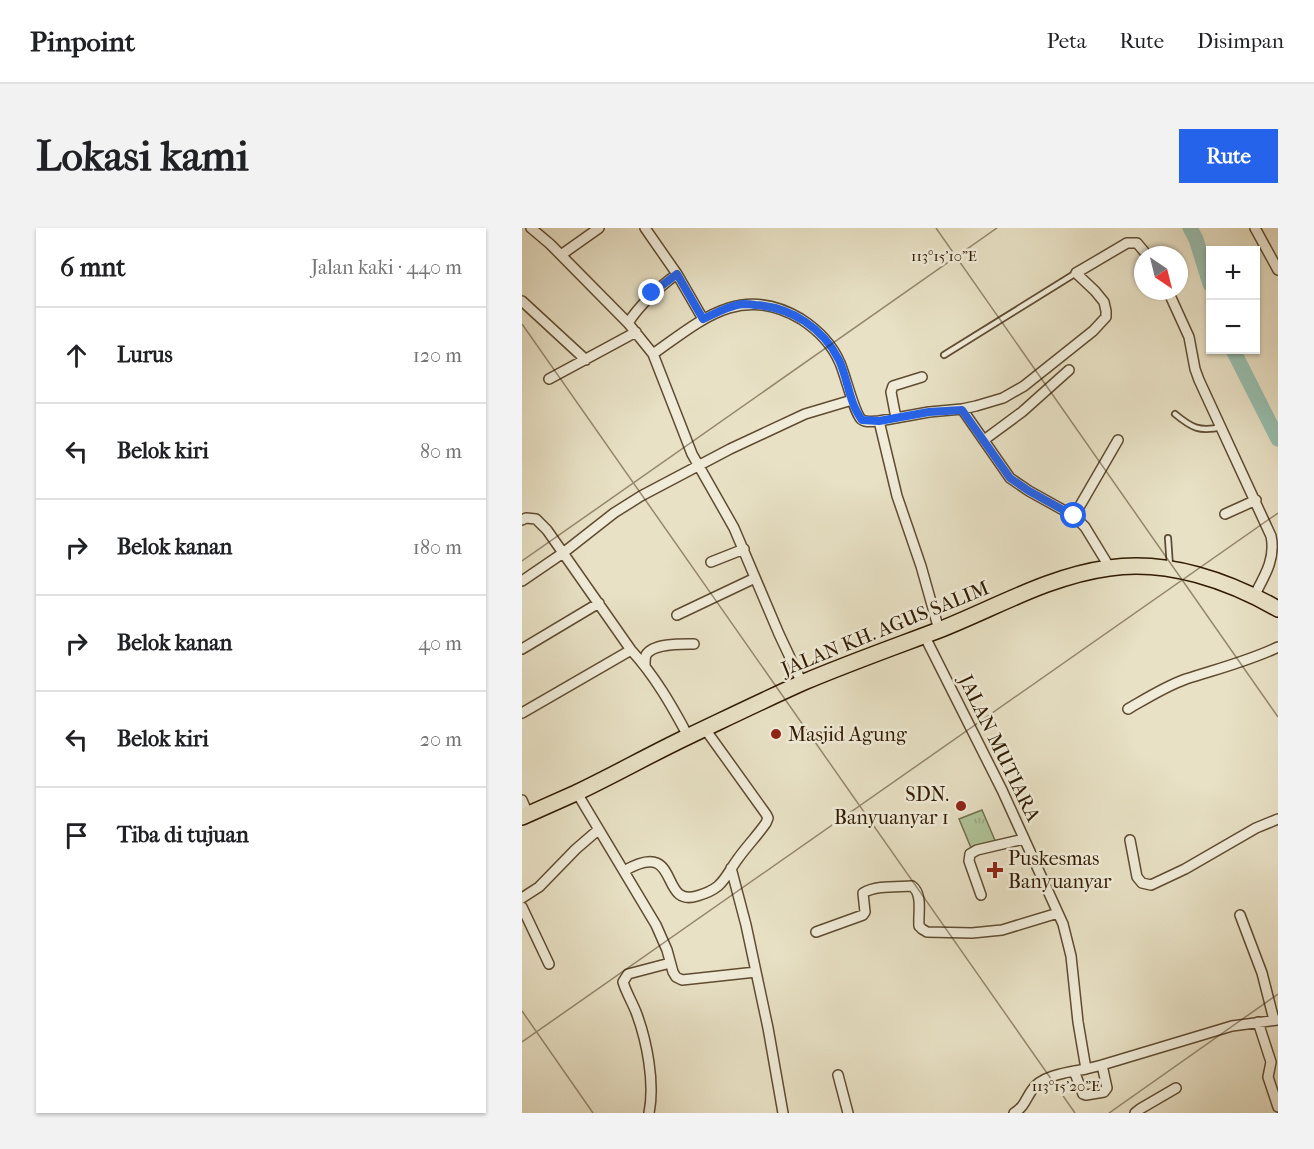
<!DOCTYPE html>
<html lang="id">
<head>
<meta charset="utf-8">
<style>
  body { margin:0; font-family:"IM FELL French Canon",serif; background:#f2f2f2; color:#202124 }
  .controls { position:absolute; right:18px; top:18px; display:grid; overflow:hidden; border-radius:0px; box-shadow:0 2px 4px #0004 }
  .controls button { width:54px; height:54px; display:grid; place-items:center; padding:0; border:0; border-bottom:2px solid #e0e0e0; background:#fff; color:#202124; font:30px sans-serif }
  .compass { position:absolute; left:612px; top:18px; width:54px; height:54px; border-radius:50%; background:#fff; box-shadow:0 2px 4px #0004; rotate:145deg }
  .stop { position:absolute; width:18px; height:18px; margin:-14px; border:4px solid #2563eb; border-radius:50%; background:#fff }
  .stop.end { background:#2563eb; border-color:#fff; box-shadow:0 2px 6px #0008 }
  .list { margin:0; padding:0; list-style:none }
  h2 { display:flex; justify-content:space-between; align-items:center; height:78px; margin:0; padding:0 24px; font-size:26px }
  h2 small { font-size:20px; font-weight:400; color:#757577 }
  .list li { display:grid; grid-template-columns:39px 1fr auto; gap:18px; align-items:center; box-sizing:border-box; height:96px; padding:0 24px; border-top:2px solid #e0e0e0 }
  .list b { display:block; font-size:22px; white-space:nowrap }
  .list em { font-size:20px; font-style:normal; color:#757577 }
  .icon { flex:none; width:33px; height:33px; fill:none; stroke:currentColor; stroke-width:2; stroke-linecap:round; stroke-linejoin:round }
  .map { position:relative; flex:none; width:756px; height:885px; overflow:hidden; border-radius:0px }
  header { display:flex; align-items:center; gap:36px; box-sizing:border-box; height:84px; padding:0 30px; background:#fff; border-bottom:2px solid #e0e0e0 }
  header strong { font-size:28px }
  nav { display:flex; gap:33px; margin-inline-start:auto; font-size:21px }
  .intro { display:flex; align-items:center; justify-content:space-between; box-sizing:border-box; height:144px; padding:0 36px }
  h1 { margin:0; font-size:42px }
  .button { padding:15px 27px; border-radius:0px; background:#2563eb; color:#fff; font-size:21px; font-weight:700 }
  main { display:flex; gap:36px; padding:0 36px }
  aside { flex:1; background:#fff; border-radius:0px; box-shadow:0 2px 4px #0004 }
  .map>svg:first-child { display:block }
</style>
</head>
<body>
<header>
<strong>Pinpoint</strong>
<nav><a>Peta</a><a>Rute</a><a>Disimpan</a></nav>
</header>
<div class="intro"><h1>Lokasi kami</h1><a class="button">Rute</a></div>
<main>
<aside>
<h2>6 mnt<small>Jalan kaki · 440 m</small></h2>
<ul class="list">
<li><svg class="icon" aria-label="ahead" viewBox="0 0 24 24"><path d="M12 20V5M6 11l6-6 6 6"/></svg><div><b>Lurus</b></div><em>120 m</em></li>
<li><svg class="icon" aria-label="left" viewBox="0 0 24 24"><path d="M17 20v-9H6M10 6l-5 5 5 5"/></svg><div><b>Belok kiri</b></div><em>80 m</em></li>
<li><svg class="icon" aria-label="right" viewBox="0 0 24 24"><path d="M7 20v-9h11M14 6l5 5-5 5"/></svg><div><b>Belok kanan</b></div><em>180 m</em></li>
<li><svg class="icon" aria-label="right" viewBox="0 0 24 24"><path d="M7 20v-9h11M14 6l5 5-5 5"/></svg><div><b>Belok kanan</b></div><em>40 m</em></li>
<li><svg class="icon" aria-label="left" viewBox="0 0 24 24"><path d="M17 20v-9H6M10 6l-5 5 5 5"/></svg><div><b>Belok kiri</b></div><em>20 m</em></li>
<li><svg class="icon" aria-label="arrive" viewBox="0 0 24 24"><path d="M6 21V4h12l-3 4 3 4H6"/></svg><div><b>Tiba di tujuan</b></div></li>
</ul>
</aside>
<div class="map">
<svg width="756" height="885" viewBox="0 0 756 885">
  <defs>
    <pattern id="grass-tufts" width="24" height="20" patternUnits="userSpaceOnUse" patternTransform="scale(1.5)"><rect width="24" height="20" fill="#b0c498"/><path d="M3 7l-1-3M5 7V3M7 7l1-3M15 17l-1-3M17 17v-4M19 17l1-3" fill="none" stroke="#98a881"/></pattern>
  </defs>
  <rect width="100%" height="100%" fill="#e8e1c5"/>
  <filter id="stains"><feTurbulence type="fractalNoise" baseFrequency=".00333" numOctaves="4"/><feColorMatrix values="0 0 0 0 .2 0 0 0 0 .09 0 0 0 0 .02 0 0 0 .5 -.17"/></filter>
  <radialGradient id="worn" r=".72"><stop offset=".6" stop-color="#630" stop-opacity="0"/><stop offset="1" stop-color="#630" stop-opacity=".3"/></radialGradient>
  <path fill="url(#grass-tufts)" stroke="#70704c" stroke-width="1.5" d="M460,582L475,617L452,627L437,591Z"/>
  <g fill="none" stroke-linecap="round" stroke-linejoin="round">
    <path stroke="#98beae" stroke-width="15" d="M668,0L674,11L688,56
      M711,122L756,211"/>
    <g stroke="#5f4c31" stroke-width="8">
      <path id="service" d="M422,127L554,45
        M653,186C670,200 677,204 700,199
        M646,310L648,339"/>
    </g>
    <g stroke="#5f4c31" stroke-width="12">
      <path id="minor" d="M9,0L28,16L106,95L131,126L170,226L212,300L257,406L280,455
        M123,0L155,46L181,91
        M733,0L756,42
        M39,27L77,0
        M646,63L667,109L673,141L677,152L749,308C754,331 742,349 732,368
        M0,73L64,132
        M106,95C119,75 136,60 155,46
        M131,126C179,92 219,55 279,91C296,102 310,116 318,135C323,146 332,184 339,191C343,195 352,193 357,193L375,268L399,338L417,402
        M27,151L114,104
        M440,181L488,250L507,263L552,288L563,299L588,340
        M374,190L369,164L371,158L400,149
        M357,193L407,184L440,181L454,178L481,170L502,158L571,103L584,89V83L582,74L573,63L554,45L605,15H615L625,27
        M462,212L500,184L547,142
        M703,286L734,272
        M552,288L596,212
        M0,292L4,290L14,291L25,302L109,422C133,448 150,478 166,508
        M189,334L222,321
        M0,353L41,325L92,285L119,268L208,221L283,186L330,172
        M155,387L233,350
        M402,407L480,562L541,696L549,728L556,794L564,841L580,837L710,798L756,792
        M0,421L77,375
        M123,437C123,434 123,430 124,427C131,415 160,416 172,416
        M606,481C625,470 644,458 664,451C695,441 727,433 756,419
        M0,485L109,422
        M55,565L134,697L145,722L151,744L154,749L160,752L234,744
        M0,572L6,586
        M608,612L615,649L620,655L629,657L663,641L734,600L756,591
        M209,640L224,697L246,800L261,885
        M102,643C160,609 136,680 175,668C182,666 190,663 196,658C204,651 209,640 215,632C224,619 235,608 244,595L246,590L244,586L183,501
        M459,667L447,633L448,626L455,622L502,611
        M0,670L17,659L54,621L76,602
        M0,679L27,736
        M718,687L740,745L752,792
        M294,704L341,687L343,684L341,665C354,657 375,659 390,658C401,666 396,685 397,698L400,701L405,704L450,705L480,702L536,685
        M736,794L749,834L746,849L756,879
        M552,843L561,866L564,867L582,864L585,860L580,837
        M316,847L326,885
        M127,885C133,855 125,813 114,784C110,774 104,764 101,754L106,746L148,735
        M492,885C503,878 503,872 510,862C519,847 548,844 564,841
        M613,885L618,881L654,860"/>
    </g>
    <g stroke="#311b00" stroke-width="18">
      <path id="trunk" d="M0,589C18,581 36,573 54,565C92,547 129,526 167,508C205,490 244,471 282,454C327,435 372,419 417,402C473,380 527,348 587,340C645,331 707,353 756,381"/>
    </g>
    <use href="#service" stroke="#f0ecd9" stroke-width="4.5"/>
    <use href="#minor" stroke="#f0ecd9" stroke-width="9"/>
    <use href="#trunk" stroke="#e8e1c5" stroke-width="15"/>
  </g>
  <g fill="none" stroke-linecap="round" stroke-linejoin="round">
    <path stroke="#2563eb" stroke-width="8" d="M130,65L155,46L181,91C194,85 206,78 220,76C224,76 229,76 233,77C269,79 301,100 317,132C326,151 327,175 340,192L357,193L407,184L440,182L488,250L507,263L552,288"/>
  </g>
  <path fill="none" stroke="#311b00" stroke-width="1.5" stroke-opacity="0.45" d="M414,0L756,489M0,96L553,885M0,333L475,0M0,783L71,885M0,814L756,285M587,885L756,766"/>
  <g fill="#8f2418" stroke="#f0ecd9" stroke-width="2">
    <circle cx="254" cy="506" r="6"/>
    <circle cx="439" cy="578" r="6"/>
    <path d="M470 633h6v6h6v6h-6v6h-6v-6h-6v-6h6z"/>
  </g>
  <g text-anchor="middle" stroke-width="5" stroke-linejoin="round" paint-order="stroke">
    <g font-size="20" fill="#311b00" stroke="#f0ecd9">
      <text transform="translate(363 400) rotate(-22)" y="7">JALAN KH. AGUS SALIM</text>
      <text transform="translate(478 520) rotate(64)" y="7">JALAN MUTIARA</text>
    </g>
    <g font-size="20" fill="#311b00" stroke="#f0ecd9" text-anchor="start">
      <text x="266" y="513">Masjid Agung</text>
      <text x="427" y="573" text-anchor="end">SDN.<tspan x="427" dy="23">Banyuanyar 1</tspan></text>
      <text x="486" y="637">Puskesmas<tspan x="486" dy="23">Banyuanyar</tspan></text>
    </g>
  </g>
  <g font-size="15" text-anchor="middle" fill="#311b00" stroke="#f0ecd9" stroke-width="5" stroke-linejoin="round" paint-order="stroke">
    <text x="422" y="33">113°15'10"E</text>
    <text x="544" y="863">113°15'20"E</text>
  </g>
  <rect width="100%" height="100%" filter="url(#stains)"/>
  <rect width="100%" height="100%" fill="url(#worn)"/>
</svg>
<div class="controls">
<button>+</button>
<button>−</button>
</div>
<svg class="compass" viewBox="-18 -18 36 36"><path d="M0-13l5 13h-10z" fill="#e53935"/><path d="M0 13l5-13h-10z" fill="#757577"/></svg>
<div class="stop" style="left:552px;top:288px"></div>
<div class="stop end" style="left:130px;top:65px"></div>
</div>
</main>
</body>
</html>
